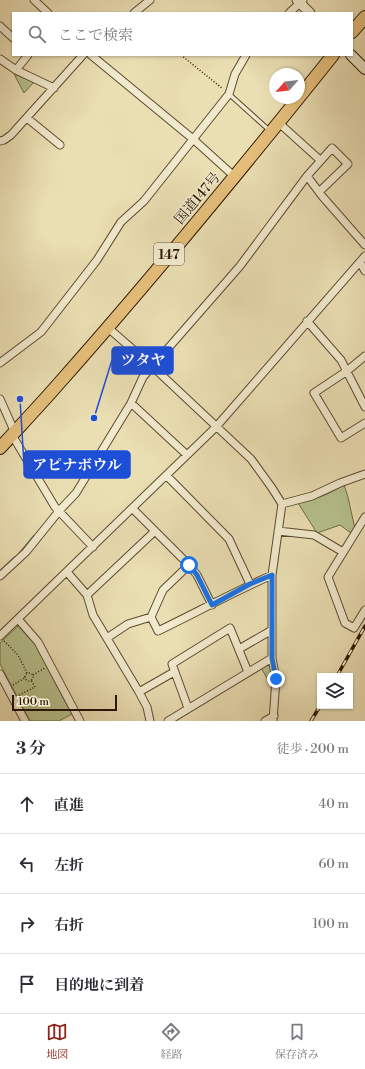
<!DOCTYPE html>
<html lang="ja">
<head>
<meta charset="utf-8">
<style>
  body { margin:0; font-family:"Libre Bodoni","Noto Serif JP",serif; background:#f7f7f7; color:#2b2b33 }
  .controls { position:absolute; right:12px; bottom:12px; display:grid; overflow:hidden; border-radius:0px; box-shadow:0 1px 3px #0004 }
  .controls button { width:36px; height:36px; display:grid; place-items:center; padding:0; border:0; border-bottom:1px solid #e1e1e2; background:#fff; color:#2b2b33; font:20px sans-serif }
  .compass { position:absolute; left:269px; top:68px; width:36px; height:36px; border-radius:50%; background:#fff; box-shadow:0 1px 3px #0004; rotate:243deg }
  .scale { position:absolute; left:12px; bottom:10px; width:105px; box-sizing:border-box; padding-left:4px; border:2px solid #2f1702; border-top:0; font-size:11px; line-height:14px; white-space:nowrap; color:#2f1702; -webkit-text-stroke:3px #f1eace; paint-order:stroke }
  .stop { position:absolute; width:12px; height:12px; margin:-9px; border:3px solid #1a73e8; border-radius:50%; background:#fff }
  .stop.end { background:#1a73e8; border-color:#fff; box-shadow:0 1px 4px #0008 }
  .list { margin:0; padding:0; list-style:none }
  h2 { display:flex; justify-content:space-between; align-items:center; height:52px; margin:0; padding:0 16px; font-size:17px }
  h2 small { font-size:13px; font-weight:400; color:#7c7c81 }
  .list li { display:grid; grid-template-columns:26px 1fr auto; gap:12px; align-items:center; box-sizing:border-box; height:60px; padding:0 16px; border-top:1px solid #e1e1e2 }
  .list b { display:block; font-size:15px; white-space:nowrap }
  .list em { font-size:13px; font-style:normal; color:#7c7c81 }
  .icon { flex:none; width:22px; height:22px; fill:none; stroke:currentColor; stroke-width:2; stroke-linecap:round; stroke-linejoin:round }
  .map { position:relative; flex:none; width:365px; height:721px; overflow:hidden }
  .search { position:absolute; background:#fff; box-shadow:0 1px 3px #0004; left:12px; right:12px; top:12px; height:44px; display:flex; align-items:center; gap:10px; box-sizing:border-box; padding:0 14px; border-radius:0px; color:#7c7c81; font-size:15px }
  .sheet { height:292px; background:#fff }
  nav { display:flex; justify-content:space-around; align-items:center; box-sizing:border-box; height:56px; border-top:1px solid #e1e1e2; background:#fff; font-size:11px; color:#7c7c81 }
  nav a { display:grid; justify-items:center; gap:2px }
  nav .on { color:#8f2418 }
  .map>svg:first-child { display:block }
</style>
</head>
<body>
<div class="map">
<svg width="365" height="721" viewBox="0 0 365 721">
  <rect width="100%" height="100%" fill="#eadeb3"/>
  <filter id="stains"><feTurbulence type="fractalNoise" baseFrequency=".005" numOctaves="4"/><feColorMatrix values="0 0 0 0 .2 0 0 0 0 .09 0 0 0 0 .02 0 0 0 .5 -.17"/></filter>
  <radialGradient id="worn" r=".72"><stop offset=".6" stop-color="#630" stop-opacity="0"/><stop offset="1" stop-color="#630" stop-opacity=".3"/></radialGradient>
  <path fill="#b6c18d" stroke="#726c48" d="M14,74L34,82L24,93Z
    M344,485L348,497L355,529L351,533L340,525L317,533L298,503C315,500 329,494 344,485Z
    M18,626L35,644L72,714L59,721H30L0,664V643Z
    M270,662L272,686L261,668Z"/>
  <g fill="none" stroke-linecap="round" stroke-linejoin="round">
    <path stroke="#6e7a66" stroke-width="2" d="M19,554L34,536
      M0,571L15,557"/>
    <g stroke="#5e492e" stroke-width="5.5">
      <path id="service" d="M229,94L269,130"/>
    </g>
    <g stroke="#5e492e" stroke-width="9">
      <path id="minor" d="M34,0L48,13
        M134,13L150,0
        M289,13L303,0
        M0,26L13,38
        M91,55L193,139L235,177
        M0,59L16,70L54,88
        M16,70L28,55
        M27,118L60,145
        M279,123L320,160
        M0,141L4,140L11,135L83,55
        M307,176L322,196L365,245
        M360,262L365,271
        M307,321L341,360L365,407
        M107,327L152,366L251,459L272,488L282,504L272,575V658L276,679L273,721
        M365,356L347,371L314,393L341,438L365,423
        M0,363L41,332L97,260L121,222L144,201L229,94L235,74L246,55
        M0,399L12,426L15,440L55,507L93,547
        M131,403L187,455
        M167,476L229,539L250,584
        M282,504L312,496L340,483L365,474
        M133,509L189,565L197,575L212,605
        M365,517L328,577L345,623L354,628L365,610
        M278,531L314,535L343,552
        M67,572L87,595L93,615L139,692L147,707L150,721
        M0,576L26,552L59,511L76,493L131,403L143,377L240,266L307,176L332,148L348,164L319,192
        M87,595L155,531
        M151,617L163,590L189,565
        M18,619L38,642L80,721
        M0,636L216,427L365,256
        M107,638L128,624L151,617L158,631C197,612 234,592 272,575
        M239,649L272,630
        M0,674L25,721
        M139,692L174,672
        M188,708L172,664L230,628L248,672
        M168,721L272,658
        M265,721L274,716"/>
    </g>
    <g stroke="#5e492e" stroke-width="11">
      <path id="tertiary" d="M297,0L310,13"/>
    </g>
    <g stroke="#2f1702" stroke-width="12">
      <path id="secondary" d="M351,55L365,69"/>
    </g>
    <g stroke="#2f1702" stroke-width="14">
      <path id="trunk" d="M352,32L365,17
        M0,448C20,426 41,404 61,381C155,275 245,165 333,55"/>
    </g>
    <path stroke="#2f1702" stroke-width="1.5" stroke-dasharray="1 2" stroke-linecap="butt" d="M181,55L223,89
      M4,641L18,655L27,673
      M25 677a4 4 0 1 1 8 0a4 4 0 1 1-8 0Z
      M33,675L45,668
      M13,685L25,678
      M19,695L35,687L31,680"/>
    <use href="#service" stroke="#f1eace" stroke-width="3.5"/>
    <use href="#minor" stroke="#f1eace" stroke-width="7"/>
    <use href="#tertiary" stroke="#f1eace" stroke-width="9"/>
    <use href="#secondary" stroke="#f1eace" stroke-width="10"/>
    <use href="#trunk" stroke="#e5bf7a" stroke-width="12"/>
    <g stroke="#2f1702" stroke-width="3.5">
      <path id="rail" d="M337,676L365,626
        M311,721L320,706"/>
    </g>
    <use href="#rail" stroke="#f1eace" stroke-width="2" stroke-dasharray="6" stroke-linecap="butt"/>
  </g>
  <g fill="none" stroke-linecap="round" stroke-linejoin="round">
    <path stroke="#1a73e8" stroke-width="5" d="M189,565L197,575L212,605L250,584L272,575V658L276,679"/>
  </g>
  <g text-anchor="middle" stroke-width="3" stroke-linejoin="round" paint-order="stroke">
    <rect fill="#f1eace" stroke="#69563f" stroke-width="1" x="154" y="243" width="30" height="22" rx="3"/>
    <g font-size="13" font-weight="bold" fill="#2f1702">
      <text x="169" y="259">147</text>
    </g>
    <g font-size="14" fill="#2f1702" stroke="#f1eace">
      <text transform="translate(197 198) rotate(-50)" y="5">国道147号</text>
    </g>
  </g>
  <path fill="none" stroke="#1d4ed8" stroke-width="1.5" d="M94 418L112 360M20 399L24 465"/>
  <g fill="#1d4ed8" stroke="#f1eace" stroke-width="1.5">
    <circle cx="94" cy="418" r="4"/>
    <circle cx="20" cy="399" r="4"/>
  </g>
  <g fill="#1d4ed8" stroke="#1d4ed8" stroke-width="1.5">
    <rect x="112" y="347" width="61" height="27" rx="4"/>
    <rect x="24" y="451" width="106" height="27" rx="4"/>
  </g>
  <g font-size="15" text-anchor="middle" font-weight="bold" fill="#fff">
    <text x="143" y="365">ツタヤ</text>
    <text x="77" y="470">アピナボウル</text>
  </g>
  <rect width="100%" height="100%" filter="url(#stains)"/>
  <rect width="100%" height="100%" fill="url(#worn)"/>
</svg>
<div class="controls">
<button><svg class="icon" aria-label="layers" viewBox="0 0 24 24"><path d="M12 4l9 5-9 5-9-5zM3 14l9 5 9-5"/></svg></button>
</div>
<svg class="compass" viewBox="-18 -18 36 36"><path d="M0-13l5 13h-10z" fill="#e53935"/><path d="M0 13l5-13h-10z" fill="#7c7c81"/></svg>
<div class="scale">100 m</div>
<div class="stop" style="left:189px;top:565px"></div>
<div class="stop end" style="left:276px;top:679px"></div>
<div class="search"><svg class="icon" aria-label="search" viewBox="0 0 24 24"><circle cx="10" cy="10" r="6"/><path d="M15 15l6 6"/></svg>ここで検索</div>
</div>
<section class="sheet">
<h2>3 分<small>徒歩 · 200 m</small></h2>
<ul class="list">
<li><svg class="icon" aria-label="ahead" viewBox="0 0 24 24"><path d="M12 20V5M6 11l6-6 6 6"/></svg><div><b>直進</b></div><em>40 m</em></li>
<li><svg class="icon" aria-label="left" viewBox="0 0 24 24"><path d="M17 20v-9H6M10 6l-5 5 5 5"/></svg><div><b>左折</b></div><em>60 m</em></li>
<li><svg class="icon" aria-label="right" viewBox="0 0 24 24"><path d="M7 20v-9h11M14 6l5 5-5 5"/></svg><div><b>右折</b></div><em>100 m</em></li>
<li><svg class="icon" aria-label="arrive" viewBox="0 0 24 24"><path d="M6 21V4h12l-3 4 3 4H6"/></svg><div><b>目的地に到着</b></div></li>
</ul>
</section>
<nav>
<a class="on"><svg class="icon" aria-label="map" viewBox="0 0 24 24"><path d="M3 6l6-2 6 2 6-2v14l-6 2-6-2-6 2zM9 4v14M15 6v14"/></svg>地図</a>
<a><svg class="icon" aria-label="directions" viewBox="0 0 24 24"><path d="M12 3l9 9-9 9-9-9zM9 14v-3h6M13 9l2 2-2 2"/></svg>経路</a>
<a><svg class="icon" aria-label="saved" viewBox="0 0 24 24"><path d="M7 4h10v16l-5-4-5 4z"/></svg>保存済み</a>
</nav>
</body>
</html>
